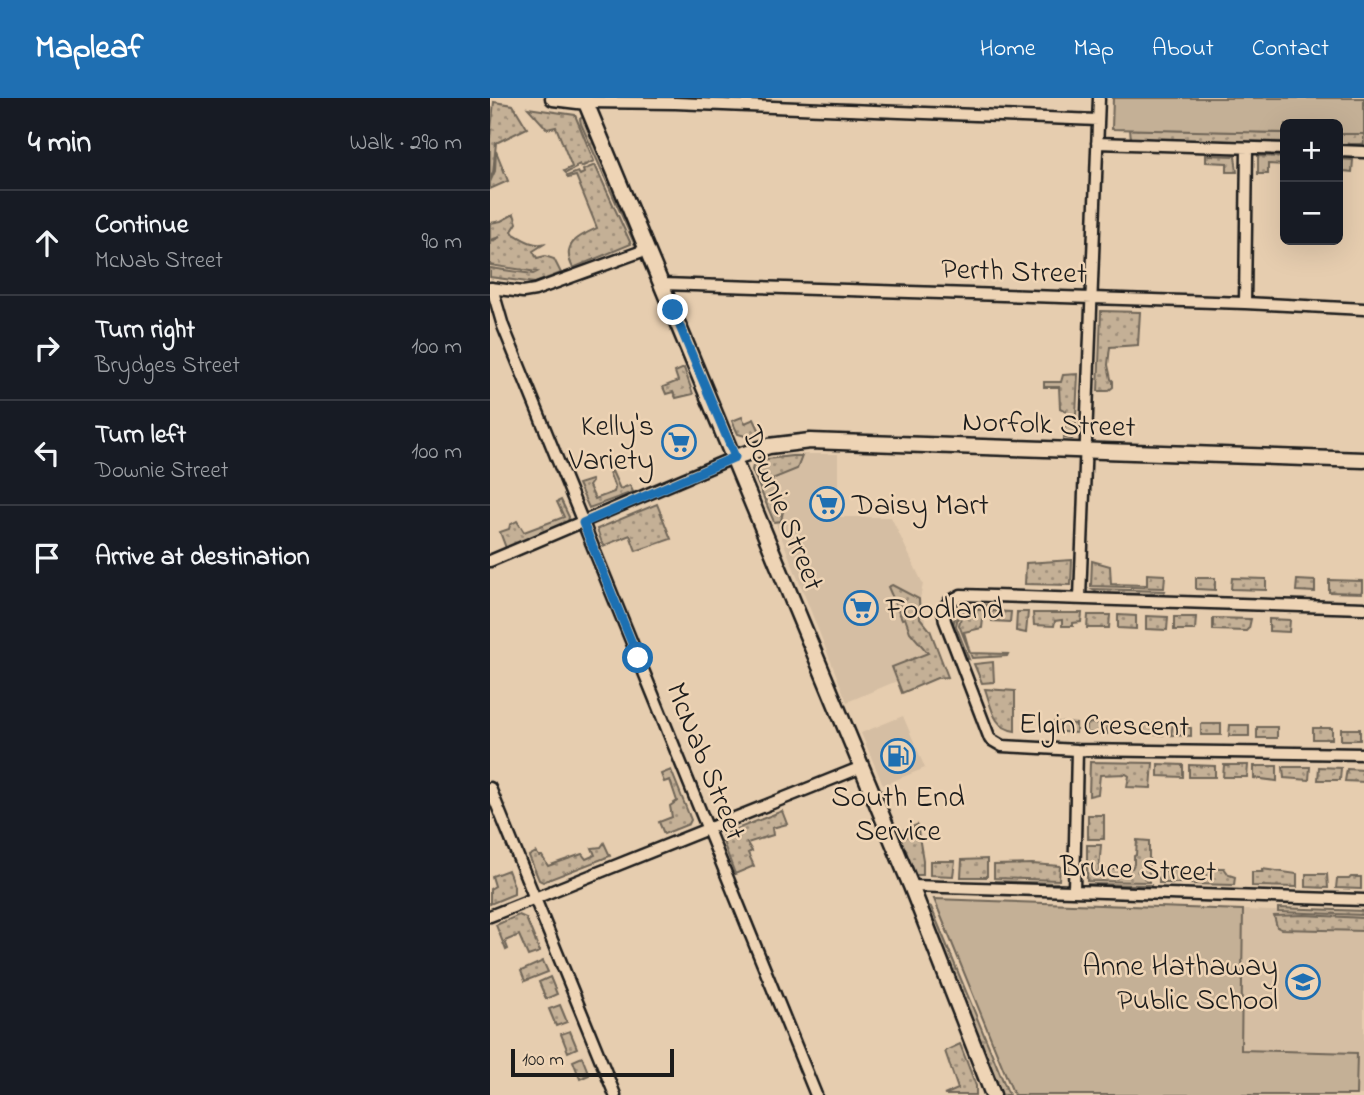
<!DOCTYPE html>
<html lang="en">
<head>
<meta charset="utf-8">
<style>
  body { margin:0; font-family:"Indie Flower",sans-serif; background:#20242c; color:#f1f3f6 }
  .controls { position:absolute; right:21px; top:21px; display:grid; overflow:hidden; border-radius:10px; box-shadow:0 7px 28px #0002 }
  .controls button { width:63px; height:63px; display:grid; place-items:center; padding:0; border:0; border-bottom:2px solid #363941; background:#171b24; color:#f1f3f6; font:35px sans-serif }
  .scale { position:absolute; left:21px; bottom:18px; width:163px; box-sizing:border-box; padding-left:7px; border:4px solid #1c1c1c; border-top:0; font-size:19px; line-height:24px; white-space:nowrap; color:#1c1c1c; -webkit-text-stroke:5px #eed4b5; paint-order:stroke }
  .stop { position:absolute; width:21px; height:21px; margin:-16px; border:5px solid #1f6fb2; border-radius:50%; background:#fff }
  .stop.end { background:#1f6fb2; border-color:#fff; box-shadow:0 2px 7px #0008 }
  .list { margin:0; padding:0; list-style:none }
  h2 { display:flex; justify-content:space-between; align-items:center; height:91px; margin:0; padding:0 28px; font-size:30px }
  h2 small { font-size:23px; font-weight:400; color:#9ea1a6 }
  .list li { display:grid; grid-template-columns:46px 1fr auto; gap:21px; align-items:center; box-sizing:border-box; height:105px; padding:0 28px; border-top:2px solid #363941 }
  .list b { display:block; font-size:26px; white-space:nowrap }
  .list p { margin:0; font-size:23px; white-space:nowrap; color:#9ea1a6 }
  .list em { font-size:23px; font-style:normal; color:#9ea1a6 }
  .icon { flex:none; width:38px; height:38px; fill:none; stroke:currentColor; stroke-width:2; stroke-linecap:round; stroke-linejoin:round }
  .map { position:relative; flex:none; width:874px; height:997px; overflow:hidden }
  header { display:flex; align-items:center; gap:42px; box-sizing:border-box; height:98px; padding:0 35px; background:#1f6fb2; color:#fff }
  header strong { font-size:33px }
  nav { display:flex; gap:38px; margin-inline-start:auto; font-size:24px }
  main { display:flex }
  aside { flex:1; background:#171b24 }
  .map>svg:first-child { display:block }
</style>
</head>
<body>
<header>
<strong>Mapleaf</strong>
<nav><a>Home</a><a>Map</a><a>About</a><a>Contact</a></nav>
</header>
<main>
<aside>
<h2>4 min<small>Walk · 290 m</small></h2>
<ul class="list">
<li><svg class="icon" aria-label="ahead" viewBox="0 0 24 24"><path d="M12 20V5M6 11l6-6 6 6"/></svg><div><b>Continue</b><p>McNab Street</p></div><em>90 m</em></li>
<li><svg class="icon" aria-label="right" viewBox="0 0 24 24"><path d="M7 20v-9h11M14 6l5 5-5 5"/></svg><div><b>Turn right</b><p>Brydges Street</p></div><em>100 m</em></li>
<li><svg class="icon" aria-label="left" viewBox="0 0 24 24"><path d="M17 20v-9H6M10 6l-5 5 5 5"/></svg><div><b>Turn left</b><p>Downie Street</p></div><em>100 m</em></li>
<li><svg class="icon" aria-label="arrive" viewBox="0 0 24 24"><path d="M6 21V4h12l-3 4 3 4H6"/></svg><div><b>Arrive at destination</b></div></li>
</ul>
</aside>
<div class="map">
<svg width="874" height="997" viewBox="0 0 874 997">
  <defs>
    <pattern id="grass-dots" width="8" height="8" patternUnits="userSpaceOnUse" patternTransform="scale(1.75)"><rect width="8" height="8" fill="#c4b096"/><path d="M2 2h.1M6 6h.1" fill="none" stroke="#9e8e7a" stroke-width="1.8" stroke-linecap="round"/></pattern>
  </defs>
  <rect width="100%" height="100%" fill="#e6cdaf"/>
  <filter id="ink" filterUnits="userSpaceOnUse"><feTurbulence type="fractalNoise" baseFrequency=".0143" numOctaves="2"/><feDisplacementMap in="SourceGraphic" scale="14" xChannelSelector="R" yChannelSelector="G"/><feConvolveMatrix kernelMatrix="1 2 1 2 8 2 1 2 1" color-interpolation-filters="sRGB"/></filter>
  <g filter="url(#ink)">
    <path fill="#d5bea3" d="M297,356H348V419H401L433,486L429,506L452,564L357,604L263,368Z
      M413,618L435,670L393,687L371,635Z
      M753,812L874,816V997H816L751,952Z"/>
    <path fill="url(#grass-dots)" stroke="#706659" stroke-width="2" d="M4,4L23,7L37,30L6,45L3,75L0,80V41Z
      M38,10L85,17L104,63L91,69L90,66L86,68V70L76,75L74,73L82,69L66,29L57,31Z
      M94,18L145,140L144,145L91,26L90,21Z
      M640,31L795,35V44L641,41Z
      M848,36H874V46H848Z
      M6,53L18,83L0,91V84L5,73Z
      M716,57L745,58L747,74H737V65L716,64Z
      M768,58L795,59V67L778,66V76H768Z
      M848,61L863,62L862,74L853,73L848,76Z
      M105,67L141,146L83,170C70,146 89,138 107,130L86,78L78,80L77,78L88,74L90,77L94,75L93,72Z
      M24,116L27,125L22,133L24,136C34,142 45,149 56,145L43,153L47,160L55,158L64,161L71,175L45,185L0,179V170L43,176L47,174L0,167V144L10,139L0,142V125L11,123Z
      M611,213L650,214L648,247L620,249L618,267L621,281L623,283V289L618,293H608Z
      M194,270L203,296L186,300L183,294L176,296L173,289L188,283L185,274Z
      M588,276L585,338L582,341L574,340L576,313L570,310L569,289H554V284H571L573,277Z
      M252,319L255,325L264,321L271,336L255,338L248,336L242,323Z
      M302,358H312L307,371L282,381L293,413L291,423L284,424L262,372L263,368L277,361Z
      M122,373L130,391L140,387L143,394L99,410L88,386L101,382L102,384L99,388L105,401L124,394L125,390L119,374Z
      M71,402L79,419L78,424L16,450L10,434L19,431L20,427L27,423L34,434L74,419L67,404Z
      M167,406L181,441L146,453L140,437L113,448L107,431Z
      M582,462L581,487L535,486L536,465Z
      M602,463L620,468L621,486L657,487V476L675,477L674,490L601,488Z
      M706,480H725V492L706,491Z
      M742,480L776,481V492L741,491Z
      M807,482L825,483V494L806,493Z
      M839,482L872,483V495L839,494Z
      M402,487L429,501L430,520L440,532L458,579L447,580L412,595L402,569L438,555L420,534L415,520L412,521L398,489Z
      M601,491L675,493L674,496C656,496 614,500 601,491Z
      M479,507H496V510L481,509L468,518L466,528L479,561L476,560L463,528L465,518Z
      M480,512H494L492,530L474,534L480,555L518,556L517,558L482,560L469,527L471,519Z
      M502,513L521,514L520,524L502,523Z
      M527,514H538L536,535L526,533Z
      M543,515H592L591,524L583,525V528H572V522L565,523L564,528L544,527Z
      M598,517H620L619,530H597Z
      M628,517L646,518V531L628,530Z
      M656,518L678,519L677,532L656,531Z
      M684,519H706L705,532H684Z
      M723,520L761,521L759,530L756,533L723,532Z
      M779,521L800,522L799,534L779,533Z
      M503,564L504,584L492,585L484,566Z
      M495,591L525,593V633C503,630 502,610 495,591Z
      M561,624L586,626V635L561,633Z
      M597,625L617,626V636L597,635Z
      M683,625H692L694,628L701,630V638L681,637Z
      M654,626H673V637L653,636Z
      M711,626H731V637H711Z
      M740,627H759V638H739Z
      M767,629H787V640H767Z
      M823,630H842V641H823Z
      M851,631H870V642H851Z
      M600,664L663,665L661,690L637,689L639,678L636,676L610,677L608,696L599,698Z
      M668,666L693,667V679L668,678Z
      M699,667L725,668V679H699Z
      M734,667H758L757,679H733Z
      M764,668H787V683L764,680Z
      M793,669H820L819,682L794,680Z
      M829,669L851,670L850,682H828Z
      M857,671L874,672V684L855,683Z
      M181,672L201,722L199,726L174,736L169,724L182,719L180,708L187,703L180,682L174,684L171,676Z
      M292,713L297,726L282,730L283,737L257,745L262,753L258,755L264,768L245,776L232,741L234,736Z
      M598,717H614V741H598Z
      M427,727L433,762V777H424L407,735Z
      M647,742L659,743V784L597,783V747H611L609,772L642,770L644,766V758L646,757Z
      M114,745L120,758L53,784L49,782L39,758L46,754L49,758H52L58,768L92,756L96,761L105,757L102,750L111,749Z
      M497,761V779H471L472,762Z
      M440,763H465L463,778L440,777Z
      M542,766L570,768L569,782L504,780V767Z
      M722,770H734L739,777L745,779L744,787L701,786L702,778L719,777Z
      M772,771L807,776V789L762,788V774H772Z
      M18,772L24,788V796L0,806V791L5,788L2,778Z
      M679,772H691L690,785H669V774Z
      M816,776H837L838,790L816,789Z
      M861,779H871V791L846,790L847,781H859Z
      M505,783L568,785L562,788L505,787Z
      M597,786L661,787L660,791L605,789Z
      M435,805L441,809L519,997H509Z
      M788,810L874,813V817L788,814Z
      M29,817L36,820L50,854L38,858L29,837L15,843L18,851L16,852L6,827Z
      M814,817L874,820V833L791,831L787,829L784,818Z
      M53,863L58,874L35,883L31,873Z
      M60,879L67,896L56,901L49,884Z
      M70,907L77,924L66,928L59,911Z
      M80,933L87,950L78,954L71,936Z
      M470,946L486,988V997H454L468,991L455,953Z
      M92,959L99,977L90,981L83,963Z"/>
    <path fill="#c4b096" stroke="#706659" stroke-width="2" d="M623,0H874V36H848V26H795V35L622,31Z
      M444,801L753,812L751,952L867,955L866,997H524Z"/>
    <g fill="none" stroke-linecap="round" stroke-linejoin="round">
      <g stroke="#1c1c1c" stroke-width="15">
        <path id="street" d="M96,4L185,5L608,22
          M607,45L795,51
          M848,53L874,54
          M172,186L755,205L874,211
          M0,190L33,194L45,192L158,151
          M2,190L13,228L326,997
          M755,205L757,50
          M0,463L245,359
          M590,500L609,0
          M874,510L471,497L459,504L453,511L455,523L500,641L512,648L587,652L874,656
          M0,690L125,997
          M421,788L874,802
          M584,792L587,652
          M0,818L372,669"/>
      </g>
      <g stroke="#1c1c1c" stroke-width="19">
        <path id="secondary" d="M63,0L96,4
          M94,0L421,788L503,997
          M245,359L279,348L320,343L874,362"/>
      </g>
      <use href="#street" stroke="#eed4b5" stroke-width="10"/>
      <use href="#secondary" stroke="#eed4b5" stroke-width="14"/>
    </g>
  </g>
  <g fill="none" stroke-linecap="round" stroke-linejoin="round" filter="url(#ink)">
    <path stroke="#1f6fb2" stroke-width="9" d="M148,560L93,425L245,359L183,212"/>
  </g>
  <defs>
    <g id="supermarket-ring" transform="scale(1.75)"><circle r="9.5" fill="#eed4b5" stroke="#1f6fb2" stroke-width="1.5"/><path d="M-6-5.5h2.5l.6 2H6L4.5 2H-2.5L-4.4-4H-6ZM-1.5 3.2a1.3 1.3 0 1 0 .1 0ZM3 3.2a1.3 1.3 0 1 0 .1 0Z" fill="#1f6fb2"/></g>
    <g id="fuel-ring" transform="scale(1.75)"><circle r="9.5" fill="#eed4b5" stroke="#1f6fb2" stroke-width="1.5"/><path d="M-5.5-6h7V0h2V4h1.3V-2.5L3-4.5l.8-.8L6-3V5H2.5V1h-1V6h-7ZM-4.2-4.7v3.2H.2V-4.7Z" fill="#1f6fb2"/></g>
    <g id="school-ring" transform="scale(1.75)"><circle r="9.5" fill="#eed4b5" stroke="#1f6fb2" stroke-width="1.5"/><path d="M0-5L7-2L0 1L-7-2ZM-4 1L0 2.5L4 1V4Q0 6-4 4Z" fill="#1f6fb2"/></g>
  </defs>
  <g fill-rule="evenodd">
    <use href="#supermarket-ring" x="189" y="344"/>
    <use href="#supermarket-ring" x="337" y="406"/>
    <use href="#supermarket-ring" x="371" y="510"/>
    <use href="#fuel-ring" x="408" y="658"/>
    <use href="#school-ring" x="813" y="884"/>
  </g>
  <g text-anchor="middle" stroke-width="5" stroke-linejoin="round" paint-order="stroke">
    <g font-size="30" fill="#1c1c1c" stroke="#eed4b5">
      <text transform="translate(524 172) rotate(2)" y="10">Perth Street</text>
      <text transform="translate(559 325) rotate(2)" y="10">Norfolk Street</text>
      <text transform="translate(294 410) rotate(68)" y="10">Downie Street</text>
      <text transform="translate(614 626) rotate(1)" y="10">Elgin Crescent</text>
      <text transform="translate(217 663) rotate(68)" y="10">McNab Street</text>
      <text transform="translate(648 770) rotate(2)" y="10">Bruce Street</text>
    </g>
    <g font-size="30" fill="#1c1c1c" stroke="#eed4b5" text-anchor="end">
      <text x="164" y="337">Kelly's<tspan x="164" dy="34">Variety</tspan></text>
      <text x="362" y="416" text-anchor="start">Daisy Mart</text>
      <text x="396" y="520" text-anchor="start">Foodland</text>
      <text x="408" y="708" text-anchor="middle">South End<tspan x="408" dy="34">Service</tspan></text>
      <text x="788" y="877">Anne Hathaway<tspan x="788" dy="34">Public School</tspan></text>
    </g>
  </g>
</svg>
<div class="controls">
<button>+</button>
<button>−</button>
</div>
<div class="scale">100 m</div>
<div class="stop" style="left:148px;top:560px"></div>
<div class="stop end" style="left:183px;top:212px"></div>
</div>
</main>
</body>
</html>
